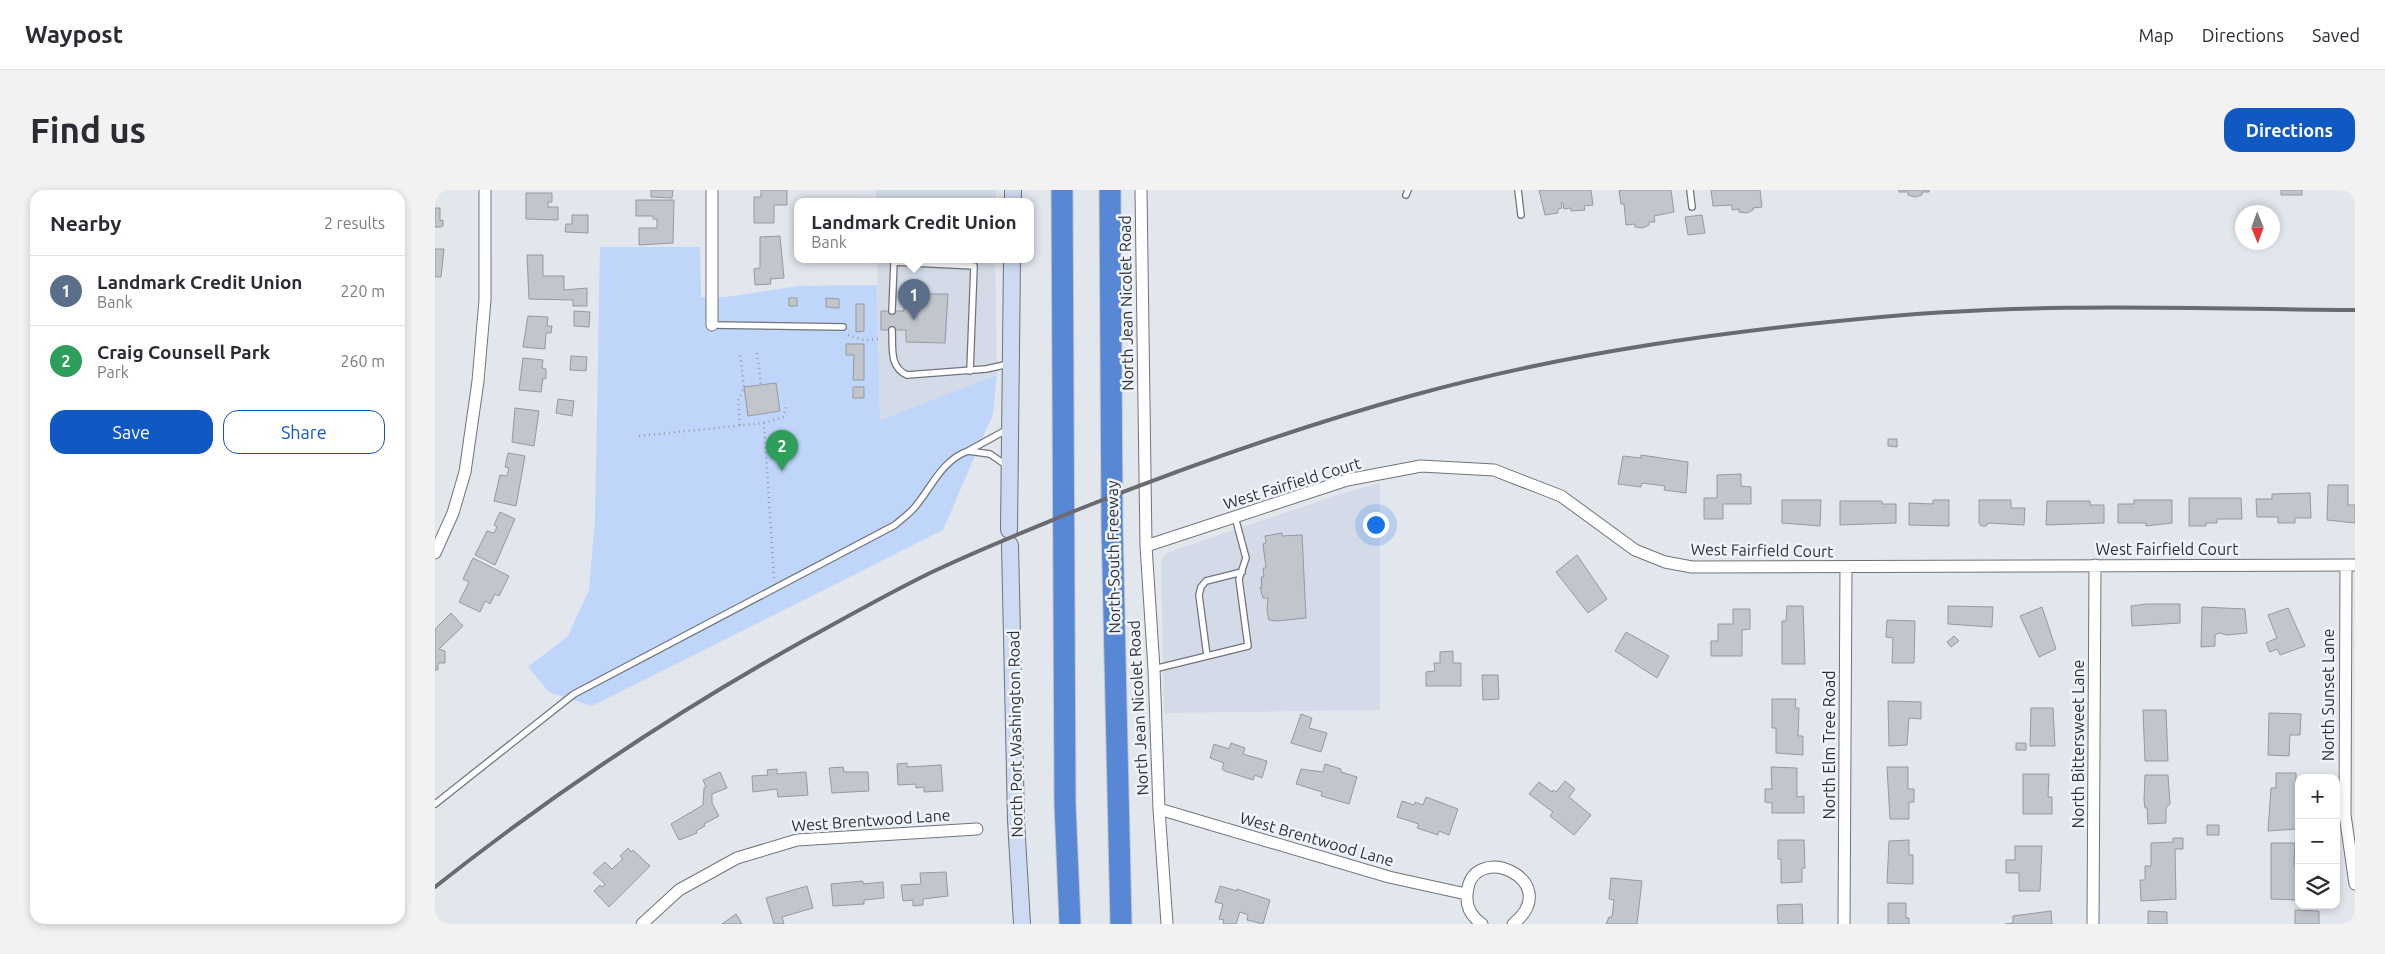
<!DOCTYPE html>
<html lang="en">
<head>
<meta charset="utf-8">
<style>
  body { margin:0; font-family:Ubuntu,sans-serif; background:#f2f2f3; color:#2b2b33 }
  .controls { position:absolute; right:15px; bottom:15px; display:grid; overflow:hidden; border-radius:10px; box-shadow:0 2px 8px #0003 }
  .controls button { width:45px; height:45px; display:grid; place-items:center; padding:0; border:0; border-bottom:1px solid #e1e1e2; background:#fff; color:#2b2b33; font:25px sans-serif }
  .compass { position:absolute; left:1800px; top:15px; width:45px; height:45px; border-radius:50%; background:#fff; box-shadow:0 2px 8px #0003; rotate:179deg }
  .you { position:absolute; left:940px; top:334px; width:18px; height:18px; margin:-12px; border:4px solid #fff; border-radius:50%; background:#1a73e8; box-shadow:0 0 0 8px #1a73e833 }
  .badge { display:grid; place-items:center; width:32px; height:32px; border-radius:50%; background:#1058c2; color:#fff; font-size:16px; font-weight:700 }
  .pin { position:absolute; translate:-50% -41px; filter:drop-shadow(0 1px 2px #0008) }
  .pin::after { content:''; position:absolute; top:26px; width:18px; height:15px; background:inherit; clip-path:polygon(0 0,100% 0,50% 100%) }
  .popup { position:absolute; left:359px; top:8px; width:240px; height:65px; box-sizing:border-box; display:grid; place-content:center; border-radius:10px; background:#fff; filter:drop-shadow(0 1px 4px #0005); font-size:16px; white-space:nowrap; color:#7c7c81 }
  .popup b { font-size:19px; color:#2b2b33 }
  .popup::after { content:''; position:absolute; left:50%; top:100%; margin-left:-10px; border:10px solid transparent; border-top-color:#fff }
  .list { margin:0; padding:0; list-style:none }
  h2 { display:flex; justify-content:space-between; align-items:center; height:65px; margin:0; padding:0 20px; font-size:21px }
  h2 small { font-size:16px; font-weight:400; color:#7c7c81 }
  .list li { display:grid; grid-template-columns:32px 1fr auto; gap:15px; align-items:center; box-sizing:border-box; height:70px; padding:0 20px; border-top:1px solid #e1e1e2 }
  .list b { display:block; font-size:19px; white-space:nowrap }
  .list p { margin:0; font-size:16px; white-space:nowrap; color:#7c7c81 }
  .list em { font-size:16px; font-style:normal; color:#7c7c81 }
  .actions { display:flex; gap:10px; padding:15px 20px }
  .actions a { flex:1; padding:11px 0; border:1px solid #1058c2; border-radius:15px; text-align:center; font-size:18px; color:#1058c2 }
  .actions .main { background:#1058c2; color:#fff }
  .icon { flex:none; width:28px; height:28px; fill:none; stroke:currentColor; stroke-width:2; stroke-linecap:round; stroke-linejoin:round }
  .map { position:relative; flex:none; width:1920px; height:734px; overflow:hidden; border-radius:15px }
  header { display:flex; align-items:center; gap:30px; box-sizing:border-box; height:70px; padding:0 25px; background:#fff; border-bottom:1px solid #e1e1e2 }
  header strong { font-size:24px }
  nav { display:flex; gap:28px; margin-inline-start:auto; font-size:18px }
  .intro { display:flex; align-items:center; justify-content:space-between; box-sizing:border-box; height:120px; padding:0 30px }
  h1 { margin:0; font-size:35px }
  .button { padding:12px 22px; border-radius:15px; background:#1058c2; color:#fff; font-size:18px; font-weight:700 }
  main { display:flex; gap:30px; padding:0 30px }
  aside { flex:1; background:#fff; border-radius:15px; box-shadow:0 2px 8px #0003 }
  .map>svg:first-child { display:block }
</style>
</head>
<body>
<header>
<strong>Waypost</strong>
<nav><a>Map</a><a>Directions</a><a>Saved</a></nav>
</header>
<div class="intro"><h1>Find us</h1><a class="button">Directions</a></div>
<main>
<aside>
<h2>Nearby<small>2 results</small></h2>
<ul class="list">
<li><span class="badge" style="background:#5c6f8a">1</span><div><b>Landmark Credit Union</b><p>Bank</p></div><em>220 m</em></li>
<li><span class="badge" style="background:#2e9e5b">2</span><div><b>Craig Counsell Park</b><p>Park</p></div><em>260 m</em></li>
</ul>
<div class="actions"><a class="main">Save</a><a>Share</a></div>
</aside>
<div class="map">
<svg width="1920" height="734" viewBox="0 0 1920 734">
  <rect width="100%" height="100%" fill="#e2e6ed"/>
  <path fill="#d2dbe7" d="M441,0H561V11H441Z
    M442,69H560L562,185L445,230Z
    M945,293V520L729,523L726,374L728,367L734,362L902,305Z"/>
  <path fill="#bfd5f9" d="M165,57H265L266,107H291L364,96L442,95L445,230L562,185L558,224L508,340L157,516L114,502L93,477L133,446L154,400L160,331Z"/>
  <path fill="#c1c5cc" stroke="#9599a0" d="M216,0H238L237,8L216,7Z
    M326,0H352V15H339V33H319V7H326Z
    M1104,0H1156L1158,15L1149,16L1150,20L1136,21V18L1129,19L1128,13H1126L1127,18L1123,19V23L1110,25Z
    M1187,0H1236L1239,22L1219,26L1220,32H1214V35L1208,38L1200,37V34L1191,35L1189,14H1186L1184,1Z
    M1276,0H1325L1327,17L1318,18V20L1312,23L1304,22V19L1297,20V15L1278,16Z
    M1464,0H1494V2H1487V5L1480,7L1473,5V2H1464Z
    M1846,0H1867V5H1846Z
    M91,3H117V12H113V17H123V30L91,29Z
    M201,10H239L238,53L204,55V38H222V29H218V26H201Z
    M0,18H5V31L8,30V36L5,37H0Z
    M137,25H153V43L130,42L131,34H137Z
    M1267,25L1270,43L1253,45L1250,27Z
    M345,46L349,88L335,89L336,94L320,95L319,79L325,78V47Z
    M0,59H9L6,87H0Z
    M92,65H108V86H129V100L152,98V116H138V110L94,109Z
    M481,104H513L510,153L471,152V140H446V121H469V117H478V106Z
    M354,108H362V116H354Z
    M391,108L404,109V118L391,117Z
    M421,114H429V141L421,142Z
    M139,121L155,122L154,137L139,136Z
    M93,126L113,127L112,136H117L116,143H111L110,159L88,157Z
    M411,154H429V190H418L419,165H411Z
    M136,166L152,167L151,181L135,180Z
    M88,168L108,170L107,178L111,179V189L108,188L106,202L84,200Z
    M341,193L345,221L313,226L309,197Z
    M418,197H429V208H418Z
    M123,209L139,211L137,226L121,223Z
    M80,218L104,221L99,256L77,252Z
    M1453,249H1462V257L1453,256Z
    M73,263L90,266L81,316L59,311L65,285L72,286L74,278L70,277Z
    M1206,265L1253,272L1251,303L1229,300L1230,296L1207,293L1206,297L1183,294L1188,266L1206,268Z
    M1306,284V296L1316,297V314H1288V329H1269V308H1282V285Z
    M1893,295H1913V315H1920V333L1892,330Z
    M1875,303L1876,328H1860V333H1843V327H1822L1821,309H1837V304Z
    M1754,308H1806L1807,329H1782V333H1771V336H1754Z
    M1347,310H1386L1385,336L1347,333Z
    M1498,310H1514V336L1474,335V313L1498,314Z
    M1544,310H1576V318H1590L1589,335L1553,333L1551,336H1546L1544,333Z
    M1699,310H1737V333L1711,336V333H1683V314H1699Z
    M1405,311H1447V314H1461V333L1405,335Z
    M1612,311H1655V315H1669V333L1611,335Z
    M65,322L80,329L60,375L40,365L52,341L59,343L62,337L59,335Z
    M847,343V346L867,345L871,428L842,431L834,430L832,420L833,408H828L825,397L827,398L826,387H829L828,378H831L828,354L831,353L830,346Z
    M1142,365L1172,409L1153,423L1121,382Z
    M38,368L74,386L64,406L60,404L55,414L50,411L45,422L24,412L34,392L28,389Z
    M1712,414H1745V433L1697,436L1696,416Z
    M1352,416H1368L1370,474H1347V431H1351Z
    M1513,416L1558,417L1557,437L1513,434Z
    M1607,417L1621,459L1604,467L1585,426Z
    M1767,417L1810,419L1812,443L1792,445L1784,443L1780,445V456L1766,457Z
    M1853,418L1870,456L1845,465L1842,459L1835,462L1831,453L1842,448L1833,425Z
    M1298,419H1315V439L1307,440V466H1276V451H1283V434H1298Z
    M16,423L28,436L4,459L10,461V473H3V480H0V439Z
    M1452,430L1480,431L1479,473H1457L1458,448L1451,447Z
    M1191,442L1234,466L1222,488L1180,461Z
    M1519,446L1524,451L1516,457L1512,452Z
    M1018,461V473H1026V496H991V482L1000,481L999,473H1005V462Z
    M1047,485H1063L1064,509L1048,510Z
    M1337,509H1361L1360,518H1364L1363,546H1368V565L1341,563V538H1337Z
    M1453,511L1486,512V529L1474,528L1472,555L1454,556Z
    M1596,518H1618L1620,556H1595Z
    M1708,520H1731L1733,571H1710Z
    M1834,523L1866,524L1865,545H1855L1854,566L1833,565Z
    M866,524L877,528L874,538L892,543L886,562L856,553Z
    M796,553L810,558L808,564L832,571L827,588L820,585L818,590L790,581L787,579L789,573L775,568L779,554L794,559Z
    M1581,553H1591V560H1581Z
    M472,573V577L506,575L508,601L489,602V597L481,598V594L463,595L462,574Z
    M890,574L906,579V582L922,587L914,614L886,606L887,602L861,594L866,579L888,582Z
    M408,577L409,582H433L434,601L397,603L394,578Z
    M1336,577L1362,578V607L1369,606V623H1337V613L1330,612V599H1337Z
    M1452,577H1473V599H1479V612H1474V629H1455Z
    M342,579V584L371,582L373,605L343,607L342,599L318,602L317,586L333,585L332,580Z
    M285,582L292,598L277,604V613L284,626L269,634L270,636L261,641L262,643L244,650L236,634L268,615L269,598L271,597L268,590Z
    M1841,583H1861V604H1864V623H1861V639L1833,641L1836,598H1841Z
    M1588,584H1614L1613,607H1617V624H1588Z
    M1710,585H1733L1735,614L1731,618V633L1713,634L1712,618H1710L1709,610Z
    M1130,591L1140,599L1134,607L1156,625L1139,645L1115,626L1118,622L1094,604L1104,592L1117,602L1118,600L1121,602Z
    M991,607L1023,619L1014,645L1004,641L1003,645L982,638L984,634L962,627L967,611L979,615L980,612L988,615Z
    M1772,635H1784V645H1772Z
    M1738,648H1748V659H1740L1741,709L1706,711L1705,690H1710V676H1716V653L1738,652Z
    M1343,650H1369L1370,678H1367V692L1346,693V669H1343Z
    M1474,650V665H1478V694L1452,693L1454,651Z
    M1836,653H1860L1859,676H1864V710L1836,709Z
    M1580,656H1607L1605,701H1584V683H1571V670H1580Z
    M193,658L196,662L198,660L215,676L174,717L159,701L165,695L167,697L170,694L158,683L170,672L177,679L188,669L185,666Z
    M511,682L513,706L488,709V715L478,716V710L468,711L466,695L486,694L485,683Z
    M1176,688L1207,691L1202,734H1171L1174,727H1177L1179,710L1174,709Z
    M428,691V694L448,692L449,708L429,710V714L398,716L396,694Z
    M372,696L378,718L347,727L349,734H339L331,708Z
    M785,696L802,701V699L835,710L828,734L812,730L813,725L805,722L801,734H788L789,730L784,729L788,714L780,712Z
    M1453,713H1471V728H1474V734H1453Z
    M1367,714L1368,734H1343L1342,715Z
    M1860,720L1884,721V734H1860Z
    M1616,721L1617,734H1570L1578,733V726Z
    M1713,721L1732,722V734H1713Z
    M301,724L307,734H287Z"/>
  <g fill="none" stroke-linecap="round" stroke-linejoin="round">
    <g stroke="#70747a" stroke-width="8">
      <path id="service" d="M1083,0L1086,25
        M1255,0L1257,17
        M971,5L973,0
        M457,121L459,72L539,76L535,181
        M277,135L408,137
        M457,140C458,158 454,177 472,185L551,179L574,174
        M571,275L555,264L533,261L573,239
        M772,466L764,405L766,397L771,391L807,382
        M719,479L813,456L804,389L811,368L800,327
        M0,614L139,504L460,335C467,329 474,324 480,317C496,298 507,270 533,261"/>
    </g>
    <g stroke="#70747a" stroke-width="13">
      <path id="minor" d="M706,0L711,356L719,479L724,619L732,734
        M277,135V0
        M711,356L912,290L986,276L1059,280L1126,306L1200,360L1230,372L1257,377L1920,375
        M0,363L18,323L30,282L43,191L50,110V0
        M1911,375L1910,625L1920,694
        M724,619L954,687L1031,704
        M207,734L244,700L302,668L362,650L542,639
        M1047,734C1037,727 1031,717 1032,705C1035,647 1132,691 1078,734
        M1409,734L1411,377
        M1658,734L1660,375"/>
    </g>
    <g stroke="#70747a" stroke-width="18">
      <path id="secondary" d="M578,11V0
        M574,340L577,69
        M575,355L581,630L587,734"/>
    </g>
    <g stroke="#c4c5c6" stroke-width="23">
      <path id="motorway" d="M627,0L630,614L635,734
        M675,0L677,335L686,734"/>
    </g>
    <path stroke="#989ba1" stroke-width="2.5" stroke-dasharray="1 4" stroke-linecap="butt" d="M413,145L428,150L446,149
      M322,163L326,195
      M305,235L303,211L309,197L305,163
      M204,246L329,233
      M339,388L329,233L349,227L351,216"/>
    <use href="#service" stroke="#fff" stroke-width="5.5"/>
    <use href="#minor" stroke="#fff" stroke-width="11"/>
    <use href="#secondary" stroke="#cddbf2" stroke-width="16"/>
    <use href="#motorway" stroke="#5787d5" stroke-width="21"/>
    <path stroke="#696b70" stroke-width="4" d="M0,697C116,605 239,523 368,451C410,428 452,404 495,383C545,359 596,339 647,318C756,275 866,236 979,205C1131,163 1289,141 1446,127C1603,112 1762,119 1920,120"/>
  </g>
  <g text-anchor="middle" stroke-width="5" stroke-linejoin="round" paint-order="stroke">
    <g font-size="16" fill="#2e3033" stroke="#eff4fb">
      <text transform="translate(691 113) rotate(-91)" y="6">North Jean Nicolet Road</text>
      <text transform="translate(857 293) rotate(-17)" y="6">West Fairfield Court</text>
      <text x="1732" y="365">West Fairfield Court</text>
      <text transform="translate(1327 360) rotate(1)" y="6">West Fairfield Court</text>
      <text transform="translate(678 367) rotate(-91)" y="6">North-South Freeway</text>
      <text transform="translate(1893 505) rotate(-90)" y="6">North Sunset Lane</text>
      <text transform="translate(703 518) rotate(-93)" y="6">North Jean Nicolet Road</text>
      <text transform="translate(580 544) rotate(-91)" y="6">North Port Washington Road</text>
      <text transform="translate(1643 554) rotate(-90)" y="6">North Bittersweet Lane</text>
      <text transform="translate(1394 555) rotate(-90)" y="6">North Elm Tree Road</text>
      <text transform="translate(436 630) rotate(-4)" y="6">West Brentwood Lane</text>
      <text transform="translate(882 649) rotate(16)" y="6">West Brentwood Lane</text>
    </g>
  </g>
</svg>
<div class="controls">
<button>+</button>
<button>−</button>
<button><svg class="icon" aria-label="layers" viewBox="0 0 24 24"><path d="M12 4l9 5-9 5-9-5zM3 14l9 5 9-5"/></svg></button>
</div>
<svg class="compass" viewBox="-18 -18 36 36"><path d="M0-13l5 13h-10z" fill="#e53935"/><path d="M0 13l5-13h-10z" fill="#7c7c81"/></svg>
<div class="you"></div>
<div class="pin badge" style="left:479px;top:130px;background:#5c6f8a">1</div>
<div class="popup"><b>Landmark Credit Union</b>Bank</div>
<div class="pin badge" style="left:347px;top:281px;background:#2e9e5b">2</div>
</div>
</main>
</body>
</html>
